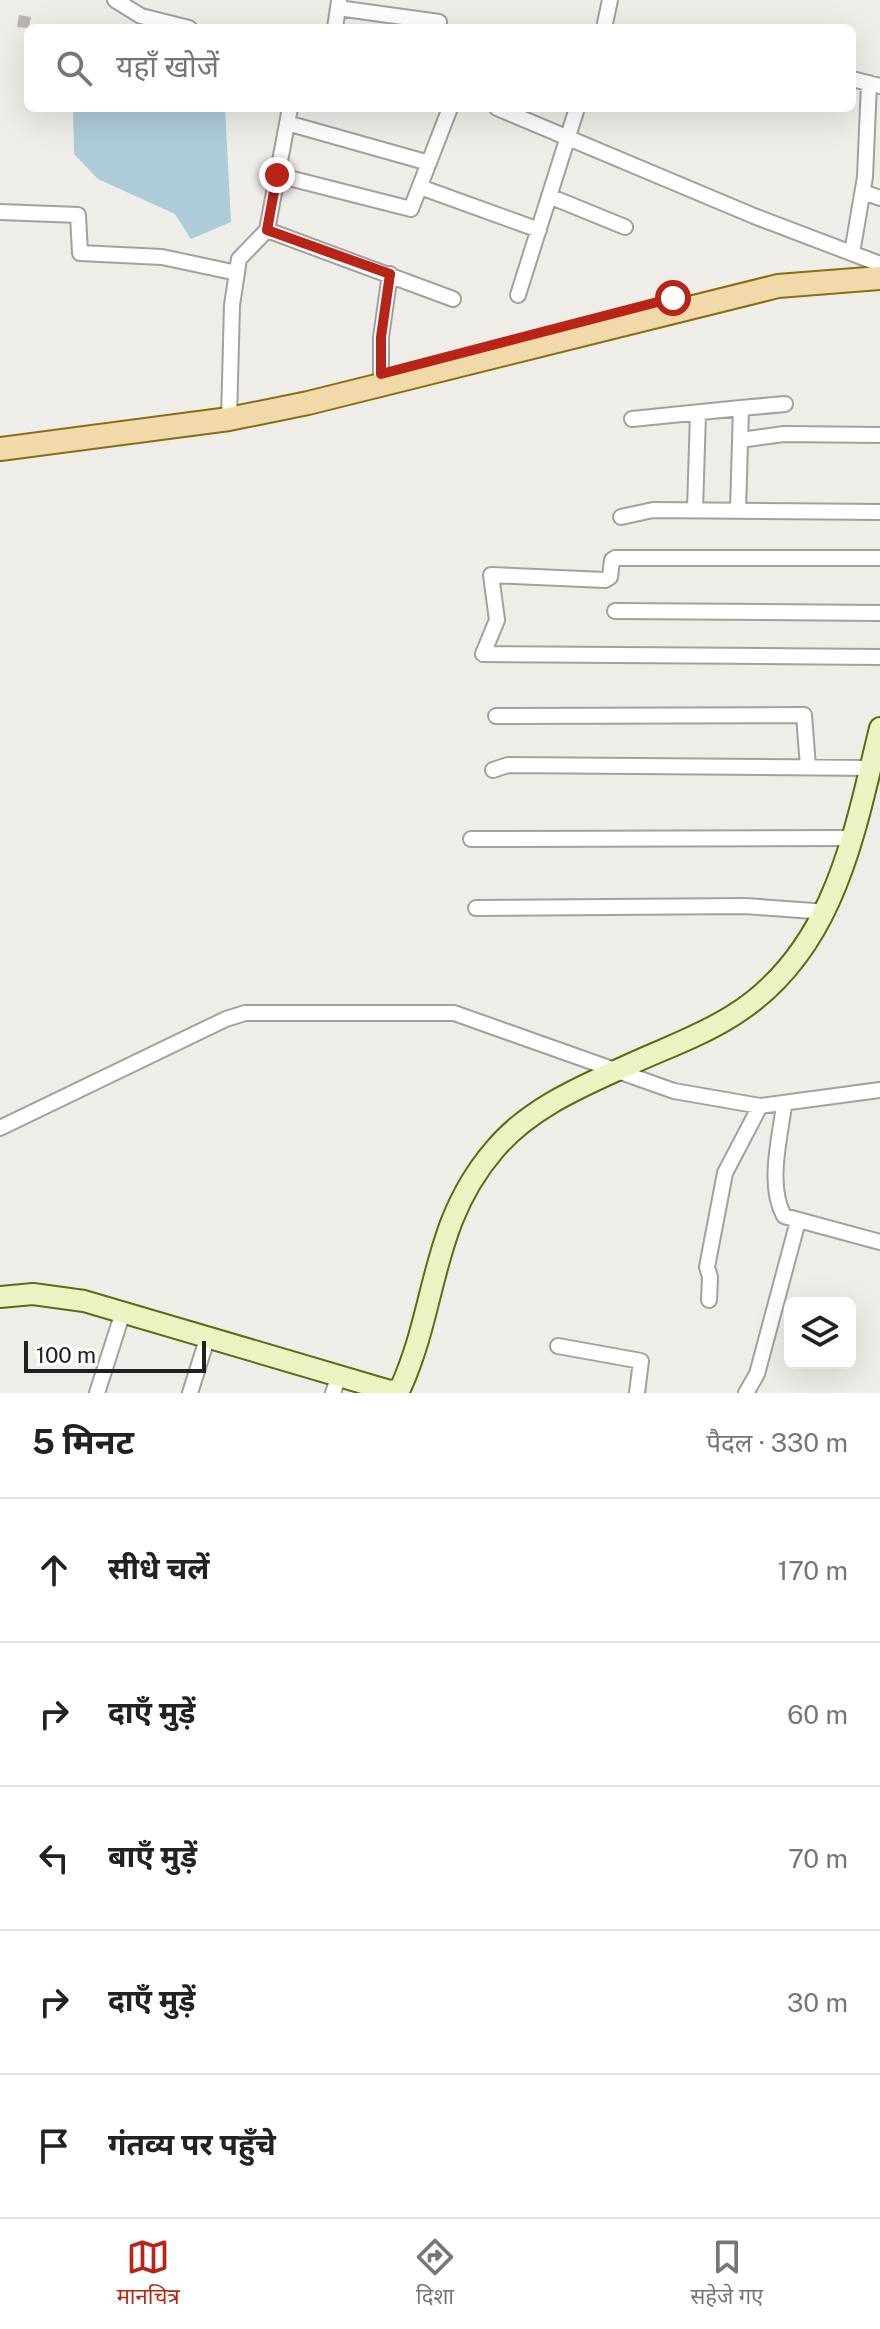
<!DOCTYPE html>
<html lang="hi">
<head>
<meta charset="utf-8">
<style>
  body { margin:0; font-family:"Public Sans","Noto Sans Devanagari",sans-serif; background:#f6f6f6; color:#222 }
  .controls { position:absolute; right:24px; bottom:24px; display:grid; overflow:hidden; border-radius:12px; box-shadow:0 8px 32px #0002 }
  .controls button { width:72px; height:72px; display:grid; place-items:center; padding:0; border:0; border-bottom:2px solid #e0e0e0; background:#fff; color:#222; font:40px sans-serif }
  .scale { position:absolute; left:24px; bottom:20px; width:182px; box-sizing:border-box; padding-left:8px; border:4px solid #202020; border-top:0; font-size:22px; line-height:28px; white-space:nowrap; color:#202020; -webkit-text-stroke:6px #fff; paint-order:stroke }
  .stop { position:absolute; width:24px; height:24px; margin:-18px; border:6px solid #b82518; border-radius:50%; background:#fff }
  .stop.end { background:#b82518; border-color:#fff; box-shadow:0 2px 8px #0008 }
  .list { margin:0; padding:0; list-style:none }
  h2 { display:flex; justify-content:space-between; align-items:center; height:104px; margin:0; padding:0 32px; font-size:34px }
  h2 small { font-size:26px; font-weight:400; color:#767676 }
  .list li { display:grid; grid-template-columns:52px 1fr auto; gap:24px; align-items:center; box-sizing:border-box; height:144px; padding:0 32px; border-top:2px solid #e0e0e0 }
  .list b { display:block; font-size:30px; white-space:nowrap }
  .list em { font-size:26px; font-style:normal; color:#767676 }
  .icon { flex:none; width:44px; height:44px; fill:none; stroke:currentColor; stroke-width:2; stroke-linecap:round; stroke-linejoin:round }
  .map { position:relative; flex:none; width:880px; height:1393px; overflow:hidden }
  .search { position:absolute; background:#fff; box-shadow:0 8px 32px #0002; left:24px; right:24px; top:24px; height:88px; display:flex; align-items:center; gap:20px; box-sizing:border-box; padding:0 28px; border-radius:12px; color:#767676; font-size:30px }
  .sheet { height:824px; background:#fff }
  nav { display:flex; justify-content:space-around; align-items:center; box-sizing:border-box; height:112px; border-top:2px solid #e0e0e0; background:#fff; font-size:22px; color:#767676 }
  nav a { display:grid; justify-items:center; gap:4px }
  nav .on { color:#b82518 }
  .map>svg:first-child { display:block }
</style>
</head>
<body>
<div class="map">
<svg width="880" height="1393" viewBox="0 0 880 1393">
  <rect width="100%" height="100%" fill="#efede8"/>
  <path fill="#adcbd8" d="M225,108L231,222L191,239L175,214L98,179L74,154L73,108Z"/>
  <path fill="#bcb6b1" d="M19,15L31,17L29,28L17,27Z"/>
  <g fill="none" stroke-linecap="round" stroke-linejoin="round">
    <g stroke="#a1a1a1" stroke-width="18">
      <path id="street" d="M115,0L141,16L189,28
        M338,8L439,22
        M335,28L339,1
        M604,28L610,0
        M852,79L880,86
        M497,108L754,216L880,264
        M287,123L429,163
        M277,175L411,209L450,108
        M420,187L539,230
        M863,192L880,198
        M549,196L625,227
        M0,212L78,215L80,253L162,257L237,273
        M267,230L453,299
        M852,253L865,177L869,83
        M518,295L577,108
        M381,374V337L390,274
        M741,408L785,404
        M229,419L232,305L239,259L267,230L290,108
        M632,419L741,408L738,511
        M740,440L784,434L880,435
        M695,510L698,413
        M621,517L653,510L880,512
        M880,558H615L612,560L610,577L605,580L491,575L497,620L483,654L880,657
        M615,611L880,613
        M496,716L804,715L808,767
        M493,770L508,765L870,768
        M471,839L853,838
        M476,908L745,906L827,912
        M784,1105C780,1138 767,1185 784,1216L880,1242
        M0,1128L226,1019L245,1013H454L674,1091L760,1106L880,1090
        M709,1300L710,1277L707,1267L725,1173L760,1106
        M558,1346L641,1361L637,1393
        M97,1393L123,1312
        M190,1393L208,1336
        M333,1393L339,1375
        M746,1393L757,1374L798,1221"/>
    </g>
    <g stroke="#5b6c12" stroke-width="24">
      <path id="secondary" d="M0,1297L33,1294L84,1301L390,1391L400,1389C438,1306 430,1224 495,1149C530,1107 585,1085 633,1063C666,1048 702,1035 732,1016C834,953 854,835 880,728"/>
    </g>
    <g stroke="#8a6c12" stroke-width="26">
      <path id="primary" d="M0,449L229,419L308,403L778,286L880,278"/>
    </g>
    <use href="#street" stroke="#fff" stroke-width="14"/>
    <use href="#secondary" stroke="#ecf3c2" stroke-width="20"/>
    <use href="#primary" stroke="#f1d9aa" stroke-width="22"/>
  </g>
  <g fill="none" stroke-linecap="round" stroke-linejoin="round">
    <path stroke="#b82518" stroke-width="10" d="M277,175L267,230L390,274L381,337V374L673,298"/>
  </g>
</svg>
<div class="controls">
<button><svg class="icon" aria-label="layers" viewBox="0 0 24 24"><path d="M12 4l9 5-9 5-9-5zM3 14l9 5 9-5"/></svg></button>
</div>
<div class="scale">100 m</div>
<div class="stop" style="left:673px;top:298px"></div>
<div class="stop end" style="left:277px;top:175px"></div>
<div class="search"><svg class="icon" aria-label="search" viewBox="0 0 24 24"><circle cx="10" cy="10" r="6"/><path d="M15 15l6 6"/></svg>यहाँ खोजें</div>
</div>
<section class="sheet">
<h2>5 मिनट<small>पैदल · 330 m</small></h2>
<ul class="list">
<li><svg class="icon" aria-label="ahead" viewBox="0 0 24 24"><path d="M12 20V5M6 11l6-6 6 6"/></svg><div><b>सीधे चलें</b></div><em>170 m</em></li>
<li><svg class="icon" aria-label="right" viewBox="0 0 24 24"><path d="M7 20v-9h11M14 6l5 5-5 5"/></svg><div><b>दाएँ मुड़ें</b></div><em>60 m</em></li>
<li><svg class="icon" aria-label="left" viewBox="0 0 24 24"><path d="M17 20v-9H6M10 6l-5 5 5 5"/></svg><div><b>बाएँ मुड़ें</b></div><em>70 m</em></li>
<li><svg class="icon" aria-label="right" viewBox="0 0 24 24"><path d="M7 20v-9h11M14 6l5 5-5 5"/></svg><div><b>दाएँ मुड़ें</b></div><em>30 m</em></li>
<li><svg class="icon" aria-label="arrive" viewBox="0 0 24 24"><path d="M6 21V4h12l-3 4 3 4H6"/></svg><div><b>गंतव्य पर पहुँचे</b></div></li>
</ul>
</section>
<nav>
<a class="on"><svg class="icon" aria-label="map" viewBox="0 0 24 24"><path d="M3 6l6-2 6 2 6-2v14l-6 2-6-2-6 2zM9 4v14M15 6v14"/></svg>मानचित्र</a>
<a><svg class="icon" aria-label="directions" viewBox="0 0 24 24"><path d="M12 3l9 9-9 9-9-9zM9 14v-3h6M13 9l2 2-2 2"/></svg>दिशा</a>
<a><svg class="icon" aria-label="saved" viewBox="0 0 24 24"><path d="M7 4h10v16l-5-4-5 4z"/></svg>सहेजे गए</a>
</nav>
</body>
</html>
